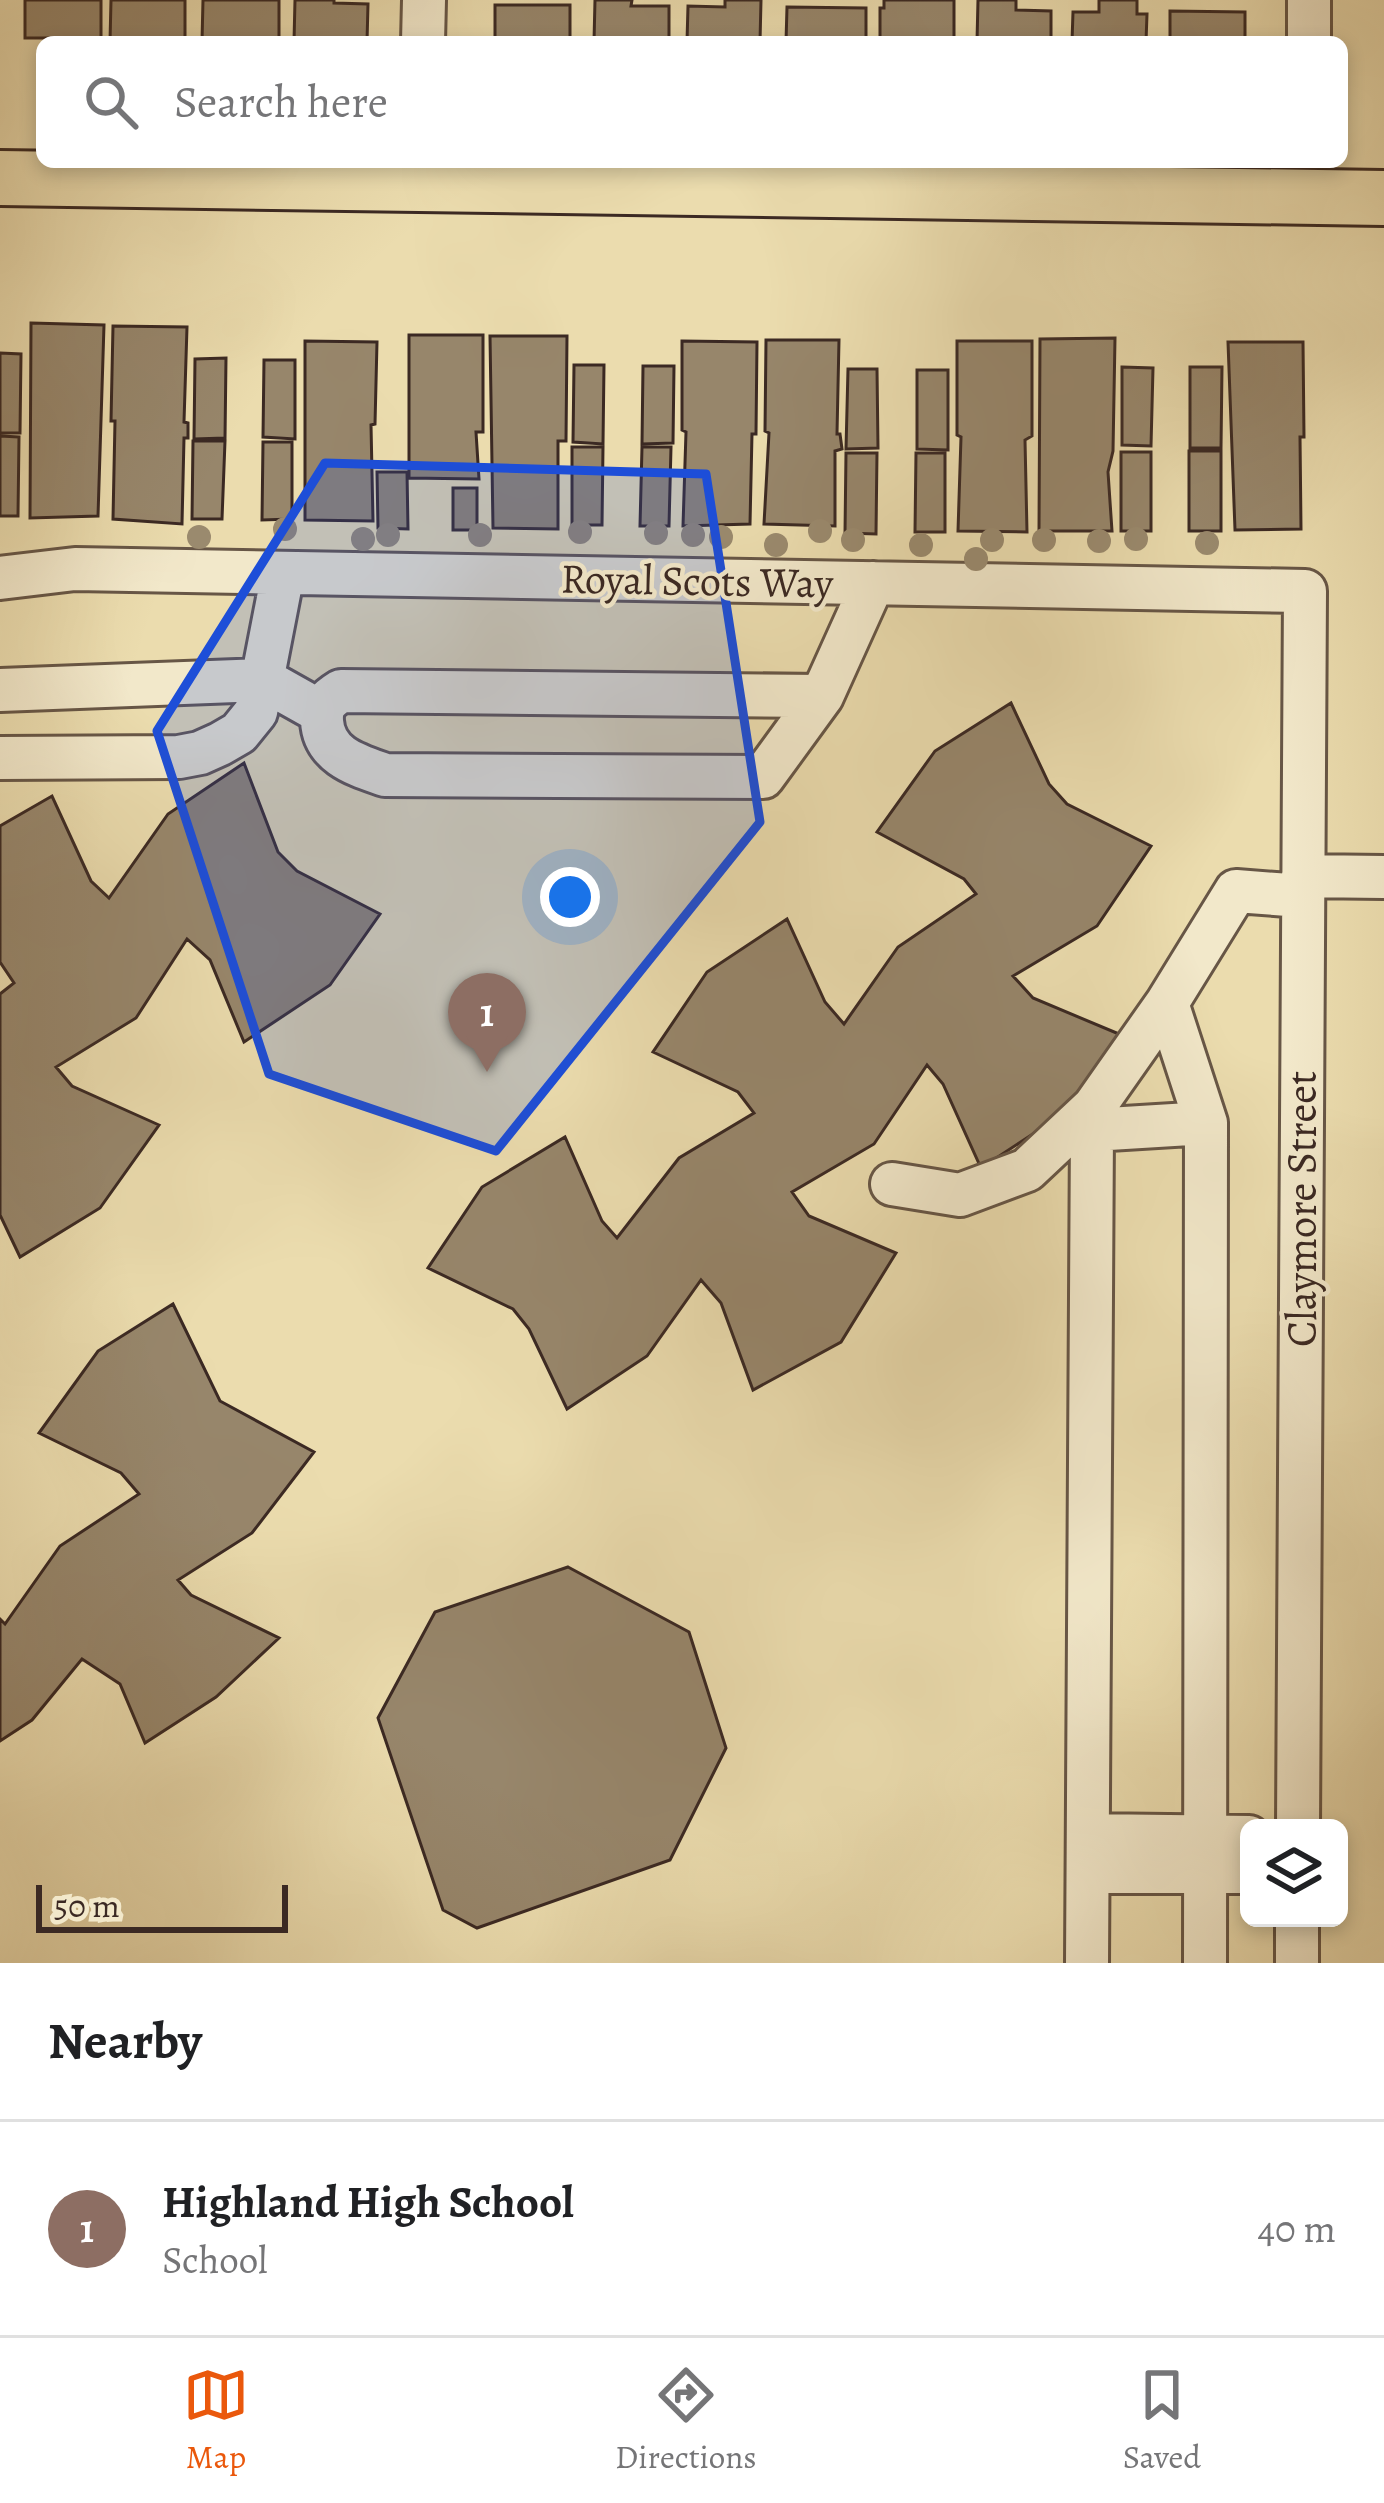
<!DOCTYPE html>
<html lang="en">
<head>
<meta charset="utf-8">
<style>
  body { margin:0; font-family:Alegreya,serif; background:#f6f6f6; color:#202124 }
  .controls { position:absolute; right:36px; bottom:36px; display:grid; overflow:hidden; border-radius:18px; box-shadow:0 6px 18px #0003 }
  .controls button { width:108px; height:108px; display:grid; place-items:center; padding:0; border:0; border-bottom:3px solid #e0e0e0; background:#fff; color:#202124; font:60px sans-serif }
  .scale { position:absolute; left:36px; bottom:30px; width:252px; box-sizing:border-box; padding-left:12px; border:6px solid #3b2923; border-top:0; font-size:33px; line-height:42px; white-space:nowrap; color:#3b2923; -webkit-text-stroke:9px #f2e8ca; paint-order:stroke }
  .you { position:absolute; left:570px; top:897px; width:42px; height:42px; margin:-30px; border:9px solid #fff; border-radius:50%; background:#1a73e8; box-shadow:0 0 0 18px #1a73e833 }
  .badge { display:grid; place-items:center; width:78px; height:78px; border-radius:50%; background:#ea580c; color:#fff; font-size:39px; font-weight:700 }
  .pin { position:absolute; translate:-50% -99px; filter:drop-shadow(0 3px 6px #0008) }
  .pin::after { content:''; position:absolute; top:63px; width:42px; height:36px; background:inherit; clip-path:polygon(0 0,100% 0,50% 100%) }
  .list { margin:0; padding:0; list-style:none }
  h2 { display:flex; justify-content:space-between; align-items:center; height:156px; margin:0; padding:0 48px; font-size:51px }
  h2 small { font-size:39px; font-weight:400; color:#757577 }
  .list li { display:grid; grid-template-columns:78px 1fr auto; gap:36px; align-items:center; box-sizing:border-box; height:216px; padding:0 48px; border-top:3px solid #e0e0e0 }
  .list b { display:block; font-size:45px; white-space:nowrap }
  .list p { margin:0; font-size:39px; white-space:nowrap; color:#757577 }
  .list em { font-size:39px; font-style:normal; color:#757577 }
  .icon { flex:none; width:66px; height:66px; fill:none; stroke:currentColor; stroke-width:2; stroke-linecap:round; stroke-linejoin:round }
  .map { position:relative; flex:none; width:1384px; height:1963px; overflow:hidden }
  .search { position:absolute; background:#fff; box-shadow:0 6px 18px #0003; left:36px; right:36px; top:36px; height:132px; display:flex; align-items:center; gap:30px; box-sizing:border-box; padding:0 42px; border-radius:18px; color:#757577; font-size:45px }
  .sheet { height:372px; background:#fff }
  nav { display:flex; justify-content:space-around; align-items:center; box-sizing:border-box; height:168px; border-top:3px solid #e0e0e0; background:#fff; font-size:33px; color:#757577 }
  nav a { display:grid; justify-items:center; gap:6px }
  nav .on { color:#ea580c }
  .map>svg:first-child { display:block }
</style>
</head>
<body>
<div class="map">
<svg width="1384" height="1963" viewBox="0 0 1384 1963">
  <rect width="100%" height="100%" fill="#ebdcae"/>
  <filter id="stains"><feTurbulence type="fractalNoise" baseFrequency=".00167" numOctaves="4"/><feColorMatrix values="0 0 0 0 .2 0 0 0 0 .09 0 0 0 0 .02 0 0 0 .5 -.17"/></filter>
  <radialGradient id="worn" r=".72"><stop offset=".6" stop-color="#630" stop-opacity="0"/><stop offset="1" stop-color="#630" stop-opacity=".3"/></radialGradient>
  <path fill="#97866b" stroke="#3b2923" stroke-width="3" d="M25,0H101V42H60V38H25Z
    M111,0H185V42H110Z
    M203,0H279V42H202Z
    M295,0H334V3L368,4L367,42H294Z
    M595,0H632L631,6H669V42H594Z
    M725,0H761L760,42H687L688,6L725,7Z
    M884,0H954V42H880V8H884Z
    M978,0H1016V10L1051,11V42H977Z
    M1099,0H1137V14H1147L1146,42H1072L1073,12H1099Z
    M495,5H570V42H495Z
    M787,7L866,8V42H786Z
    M1170,11L1245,12V42H1170Z
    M31,323L104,325L98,516L30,518Z
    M113,326L187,327L184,422L188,423V438H184L182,524L113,519L115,421H111Z
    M409,335H483V432H476L479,479L409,478Z
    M490,336H567L566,441H558V529L493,528Z
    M1115,338L1113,451L1108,472L1112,531H1039L1040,339Z
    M766,340H839L837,434H840L842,449L835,451V526L764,524L769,433L765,431Z
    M305,341L377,342L375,424L371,425L373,521L305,520Z
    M682,341L757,342L756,434H752L750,524L683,526L686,432L682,430Z
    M957,341H1032V436L1025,440L1027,532L958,531L961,437L957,435Z
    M1228,342H1303L1304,437H1300L1301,529L1235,530Z
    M0,353L21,354L20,433H0Z
    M226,358L225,438L194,439L195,359Z
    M264,360H295V439L263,437Z
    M574,365H604L603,444L573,442Z
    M643,366H674L673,443L642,444Z
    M1122,367L1153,368L1151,446L1122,445Z
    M1190,367H1222L1221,448H1190Z
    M848,369H877L878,448L846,449Z
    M917,370H948V450L917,449Z
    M0,436L19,437L18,516H0Z
    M193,441H225L222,519H192Z
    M263,442H292V519L262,520Z
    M572,447H603L602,525H572Z
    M642,447H671L669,526H640Z
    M1189,451H1221V531H1189Z
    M1121,452H1151V531H1121Z
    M846,453H877L876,534L845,533Z
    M916,453H945V532H915Z
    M377,472H407L408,529L378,528Z
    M453,488H477V530H453Z
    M1011,703L1049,784L1067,804L1151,846L1097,926L1013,976L1033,998L1119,1034L1065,1113L981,1168L943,1084L927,1065L874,1144L792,1192L809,1216L896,1253L841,1342L753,1390L721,1303L701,1280L647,1356L567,1409L529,1329L513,1309L428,1268L482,1187L565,1137L602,1221L617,1238L679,1158L754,1113L738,1092L653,1052L707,972L787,919L825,1002L844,1024L898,947L976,894L964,879L877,832L935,751Z
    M244,763L278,852L297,871L380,914L330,985L244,1042L210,960L187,939L136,1018L56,1067L72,1086L159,1125L100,1208L20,1257L0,1215V994L14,983L0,962V826L52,796L91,881L109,898L168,814Z
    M173,1304L220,1401L314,1452L252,1533L178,1580L191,1595L279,1638L216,1697L145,1743L120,1684L82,1659L32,1720L0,1741V1619L5,1624L60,1546L139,1494L121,1473L39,1433L98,1351Z
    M568,1567L689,1632L726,1748L670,1860L477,1928L443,1910L378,1718L435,1612Z"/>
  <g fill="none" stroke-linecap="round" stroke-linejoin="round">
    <g stroke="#675646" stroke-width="48">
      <path id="minor" d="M423,42L424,0
        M1309,42V0
        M0,578L75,569L1305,591L1298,1828
        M0,690L264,680L321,712
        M822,696L763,777L385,775C357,765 324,756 322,721C321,705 328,699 341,691L822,696L873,583
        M0,758L179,757L200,753L220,744L239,733L256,712L283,573
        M1303,876L1384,877
        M1167,1003L1206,1123L1205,1963
        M892,1184L960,1195L1027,1170L1094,1107L1167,1003L1236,891L1302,896
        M1088,1835L1249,1837
        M1088,1872H1249
        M1087,1963L1092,1130L1206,1123
        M1297,1963V1918"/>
    </g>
    <g stroke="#3b2923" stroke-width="60">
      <path id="major" d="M0,178L1384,198"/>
    </g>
    <use href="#minor" stroke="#f2e8ca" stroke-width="42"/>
    <use href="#major" stroke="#ebdcae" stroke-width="54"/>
  </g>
  <g fill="#9a8a6e">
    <circle cx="285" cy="529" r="12"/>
    <circle cx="820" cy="531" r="12"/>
    <circle cx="580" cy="532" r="12"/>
    <circle cx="656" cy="533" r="12"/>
    <circle cx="388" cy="535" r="12"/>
    <circle cx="480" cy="535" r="12"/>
    <circle cx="693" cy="535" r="12"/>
    <circle cx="199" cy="537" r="12"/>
    <circle cx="721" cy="537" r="12"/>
    <circle cx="363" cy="539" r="12"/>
    <circle cx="1136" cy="539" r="12"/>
    <circle cx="853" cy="540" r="12"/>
    <circle cx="992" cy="540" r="12"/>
    <circle cx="1044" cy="540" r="12"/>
    <circle cx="1099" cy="541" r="12"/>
    <circle cx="1207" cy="543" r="12"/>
    <circle cx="776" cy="545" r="12"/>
    <circle cx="921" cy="545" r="12"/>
    <circle cx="976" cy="559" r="12"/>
  </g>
  <path fill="#1d4ed8" fill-opacity="0.2" stroke="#1d4ed8" stroke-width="9" stroke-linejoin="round" d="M325,463L706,474L760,822L496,1151L269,1074L157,731Z"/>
  <g text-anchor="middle" stroke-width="9" stroke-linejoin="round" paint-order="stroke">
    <g font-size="42" fill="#3b2923" stroke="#f2e8ca">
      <text transform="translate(697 580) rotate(1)" y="15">Royal Scots Way</text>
      <text transform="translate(1301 1209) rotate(-90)" y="15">Claymore Street</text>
    </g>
  </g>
  <rect width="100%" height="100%" filter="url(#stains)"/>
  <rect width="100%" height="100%" fill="url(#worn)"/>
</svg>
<div class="controls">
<button><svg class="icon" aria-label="layers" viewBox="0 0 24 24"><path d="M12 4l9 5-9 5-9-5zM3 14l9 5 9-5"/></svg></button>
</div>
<div class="scale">50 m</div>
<div class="you"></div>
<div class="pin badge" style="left:487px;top:1072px;background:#8d6e63">1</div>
<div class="search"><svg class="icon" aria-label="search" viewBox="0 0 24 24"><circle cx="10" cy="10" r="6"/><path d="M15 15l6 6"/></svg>Search here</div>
</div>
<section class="sheet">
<h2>Nearby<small></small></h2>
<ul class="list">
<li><span class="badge" style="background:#8d6e63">1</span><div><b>Highland High School</b><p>School</p></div><em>40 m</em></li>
</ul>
</section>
<nav>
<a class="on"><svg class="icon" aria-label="map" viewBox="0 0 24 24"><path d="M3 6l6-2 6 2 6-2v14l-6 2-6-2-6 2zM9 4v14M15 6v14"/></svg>Map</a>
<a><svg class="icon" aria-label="directions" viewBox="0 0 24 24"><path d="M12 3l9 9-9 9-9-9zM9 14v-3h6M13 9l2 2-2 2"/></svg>Directions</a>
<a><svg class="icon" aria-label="saved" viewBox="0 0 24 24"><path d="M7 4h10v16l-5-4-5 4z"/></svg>Saved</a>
</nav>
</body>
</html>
